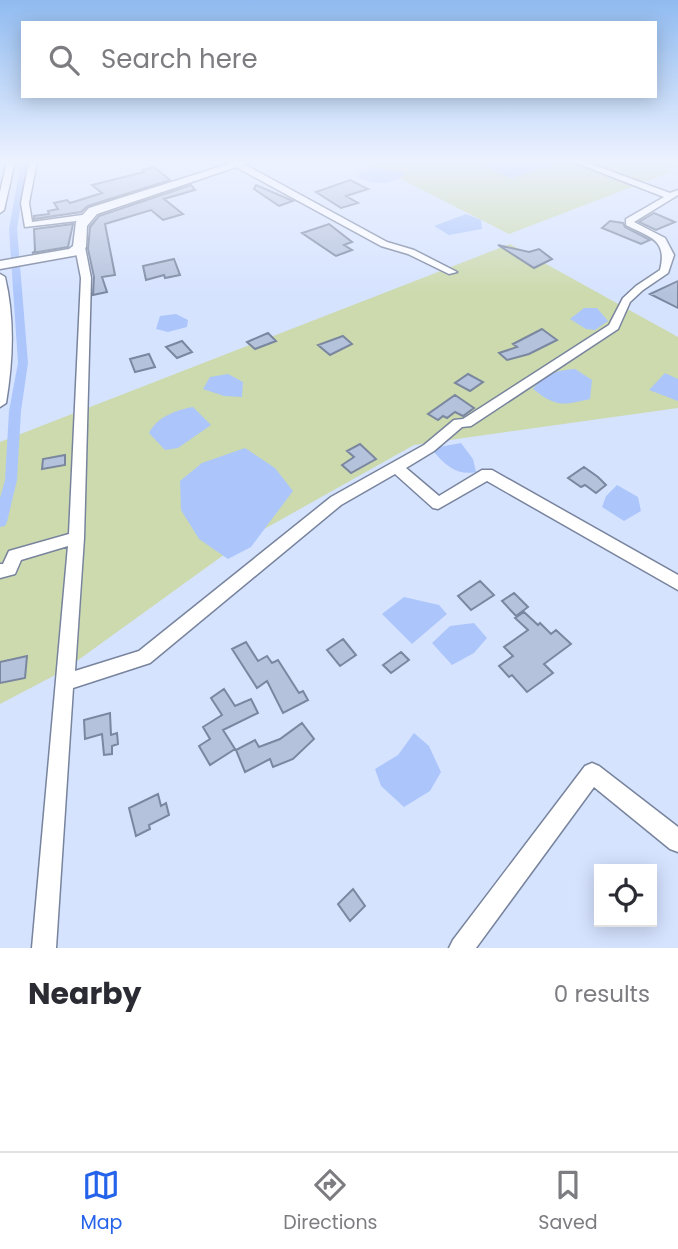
<!DOCTYPE html>
<html lang="en">
<head>
<meta charset="utf-8">
<style>
  body { margin:0; font-family:Poppins,sans-serif; background:#f2f2f3; color:#2b2b33 }
  .controls { position:absolute; right:21px; bottom:21px; display:grid; overflow:hidden; border-radius:0px; box-shadow:0 4px 18px #0003 }
  .controls button { width:63px; height:63px; display:grid; place-items:center; padding:0; border:0; border-bottom:2px solid #e1e1e2; background:#fff; color:#2b2b33; font:35px sans-serif }
  .list { margin:0; padding:0; list-style:none }
  h2 { display:flex; justify-content:space-between; align-items:center; height:91px; margin:0; padding:0 28px; font-size:30px }
  h2 small { font-size:23px; font-weight:400; color:#7c7c81 }
  .icon { flex:none; width:38px; height:38px; fill:none; stroke:currentColor; stroke-width:2; stroke-linecap:round; stroke-linejoin:round }
  .map { position:relative; flex:none; width:678px; height:948px; overflow:hidden }
  .search { position:absolute; background:#fff; box-shadow:0 4px 18px #0003; left:21px; right:21px; top:21px; height:77px; display:flex; align-items:center; gap:18px; box-sizing:border-box; padding:0 24px; border-radius:0px; color:#7c7c81; font-size:26px }
  .sheet { height:203px; background:#fff }
  nav { display:flex; justify-content:space-around; align-items:center; box-sizing:border-box; height:98px; border-top:2px solid #e1e1e2; background:#fff; font-size:19px; color:#7c7c81 }
  nav a { display:grid; justify-items:center; gap:4px }
  nav .on { color:#2563eb }
  .map>svg:first-child { display:block }
</style>
</head>
<body>
<div class="map">
<svg width="678" height="948" viewBox="0 0 678 948">
  <rect width="100%" height="100%" fill="#d6e3ff"/>
  <path fill="#ccdaad" d="M364,161H678V168L669,166L666,168L671,172L509,234L399,178L404,175L402,172L374,168Z
    M510,244L678,337V408L414,445L243,541L63,671L0,704V442Z"/>
  <path fill="#acc6fc" d="M495,161H544L552,165L511,178L482,165Z
    M374,168L402,172L405,174C391,185 374,185 358,177L360,172Z
    M466,214L481,220L482,229L449,235L434,226Z
    M584,308H597L608,321L595,330L586,329L570,319Z
    M176,314L188,320L187,327L168,332L156,329L160,316Z
    M575,369L592,380L590,399C563,405 557,408 533,389C545,374 557,370 575,369Z
    M665,373L678,379V401L649,390Z
    M228,374L243,382L242,397L224,396L203,389L210,377Z
    M193,407L211,425L178,448L165,450L149,433C157,417 176,410 193,407Z
    M461,443L473,459L476,472C457,476 445,465 434,452L439,447Z
    M245,448L275,468L293,491L251,547L228,559L199,539L181,510L180,481L202,463Z
    M617,485L638,497L641,511L624,521L602,507L606,496Z
    M404,597L439,605L447,614L412,644L382,614Z
    M474,623L487,638L474,653L452,665L432,643L450,626Z
    M414,733L429,746L441,772L430,791L404,807L381,786L375,769L398,755Z"/>
  <g fill="none" stroke-linecap="round" stroke-linejoin="round">
    <path fill="#acc6fc" fill-rule="evenodd" d="M21,161H27L17,229L28,363L21,411L17,480L7,522L5,526L0,527V498L5,480L9,411L18,363L9,229Z"/>
  </g>
  <path fill="#b5c2dc" stroke="#7a879f" stroke-width="2" d="M154,167L170,180L88,206L81,212L34,219V216L49,214L48,211L58,209L54,203L67,200L70,203L102,193L92,185L144,172L142,170Z
    M350,180L368,189L346,196L358,203L341,208L316,192Z
    M191,185L195,190L164,199L183,214L163,220L151,210L105,224L115,275L102,277L107,292L93,295L94,277L88,249L90,227L99,216Z
    M256,185L293,201L279,206L254,189Z
    M654,213L675,222L656,230L639,222Z
    M610,221L623,223L625,227L650,240L641,244L602,228Z
    M73,224L68,247L32,253L35,251L34,229Z
    M329,224L352,242L344,245L352,250L336,256L302,233Z
    M498,245L529,252L539,249L552,259L534,268Z
    M174,259L180,275L165,278L164,275L146,280L143,266Z
    M678,281V308L650,294Z
    M542,329L557,340L529,354L507,360L499,353L517,347L513,344Z
    M268,333L276,341L255,349L247,342Z
    M343,336L352,344L330,355L318,345Z
    M182,341L192,352L177,358L166,347Z
    M149,354L155,367L135,372L130,359Z
    M468,374L483,382L470,391L455,383Z
    M455,395L474,408L463,416L455,412L447,418L443,416L438,420L428,414Z
    M360,444L376,459L351,473L342,465L354,457L347,451Z
    M65,455V465L42,469L43,459Z
    M584,467L598,477L606,485L596,493L585,485L581,487L568,478Z
    M480,581L494,595L471,610L458,596Z
    M514,593L528,607L516,616L502,601Z
    M524,612L538,625L540,623L551,634L556,630L571,644L544,664L553,673L527,692L512,675L509,677L499,666L513,656L504,647L528,630L515,618Z
    M343,639L356,655L340,666L327,650Z
    M246,642L258,661L267,656L272,663L278,660L299,693L303,691L308,700L283,713L267,681L257,688L232,649Z
    M401,652L409,660L391,673L383,665Z
    M27,656L25,678L0,683V662Z
    M224,689L235,706L251,699L258,713L223,730L235,749L210,765L199,746L210,739L203,727L222,715L211,698Z
    M110,713L111,735L117,733L118,744L112,746V754L104,755L102,734L85,739L84,720Z
    M302,723L314,739L293,759L273,767L270,759L245,772L236,750L255,740L259,747L280,739Z
    M158,794L161,806L166,803L169,815L149,825L150,829L136,836L129,808Z
    M353,889L365,906L350,921L338,904Z"/>
  <g fill="none" stroke-linecap="round" stroke-linejoin="round">
    <g stroke="#78849d" stroke-width="3">
      <path id="street" d="M7,161H15L4,210L0,213V192Z
        M29,161H37L29,203L32,222L82,215L85,216V220L25,227L21,203Z
        M571,161H583L670,193L678,190V195L634,222L665,238L674,255L668,273L643,290L630,302L618,329L471,426L462,427L434,451L406,468L439,496L482,470H492L678,575V590L487,481L438,509L433,508L395,474L341,505L150,663L73,688L56,948H32L68,546L21,560L15,574L0,578V564H3L9,551L69,534L81,278L75,247L80,244L85,247L91,278L84,538L75,671L139,651L331,497L424,445L454,420L463,419L609,325L623,298L636,286L660,270C668,239 649,237 626,225V219L664,197Z
        M236,163H242L387,242L414,250L457,272L449,274L408,254L381,246L236,167Z
        M0,274L5,277C15,319 13,361 6,403L0,407Z
        M592,763L599,766L678,827V852L670,849L594,787L476,948H449L453,940L585,766Z"/>
    </g>
    <g stroke="#78849d" stroke-width="3">
      <path id="secondary" d="M238,161H254L97,214L87,226L86,247L78,255L0,269V261L69,249L73,246L76,222L89,208Z"/>
    </g>
    <use href="#street" fill="#fff" fill-rule="evenodd"/>
    <use href="#secondary" fill="#fff" fill-rule="evenodd"/>
  </g>
  <linearGradient id="sky" x2="0" y2="1"><stop stop-color="#90bbf0"/><stop offset="0.55" stop-color="#edf2ff"/><stop offset="1" stop-color="#edf2ff" stop-opacity="0"/></linearGradient>
  <rect width="678" height="294" fill="url(#sky)"/>
</svg>
<div class="controls">
<button><svg class="icon" aria-label="locate" viewBox="0 0 24 24"><circle cx="12" cy="12" r="6"/><path d="M12 2v4M12 18v4M2 12h4M18 12h4"/></svg></button>
</div>
<div class="search"><svg class="icon" aria-label="search" viewBox="0 0 24 24"><circle cx="10" cy="10" r="6"/><path d="M15 15l6 6"/></svg>Search here</div>
</div>
<section class="sheet">
<h2>Nearby<small>0 results</small></h2>
<ul class="list">
</ul>
</section>
<nav>
<a class="on"><svg class="icon" aria-label="map" viewBox="0 0 24 24"><path d="M3 6l6-2 6 2 6-2v14l-6 2-6-2-6 2zM9 4v14M15 6v14"/></svg>Map</a>
<a><svg class="icon" aria-label="directions" viewBox="0 0 24 24"><path d="M12 3l9 9-9 9-9-9zM9 14v-3h6M13 9l2 2-2 2"/></svg>Directions</a>
<a><svg class="icon" aria-label="saved" viewBox="0 0 24 24"><path d="M7 4h10v16l-5-4-5 4z"/></svg>Saved</a>
</nav>
</body>
</html>
